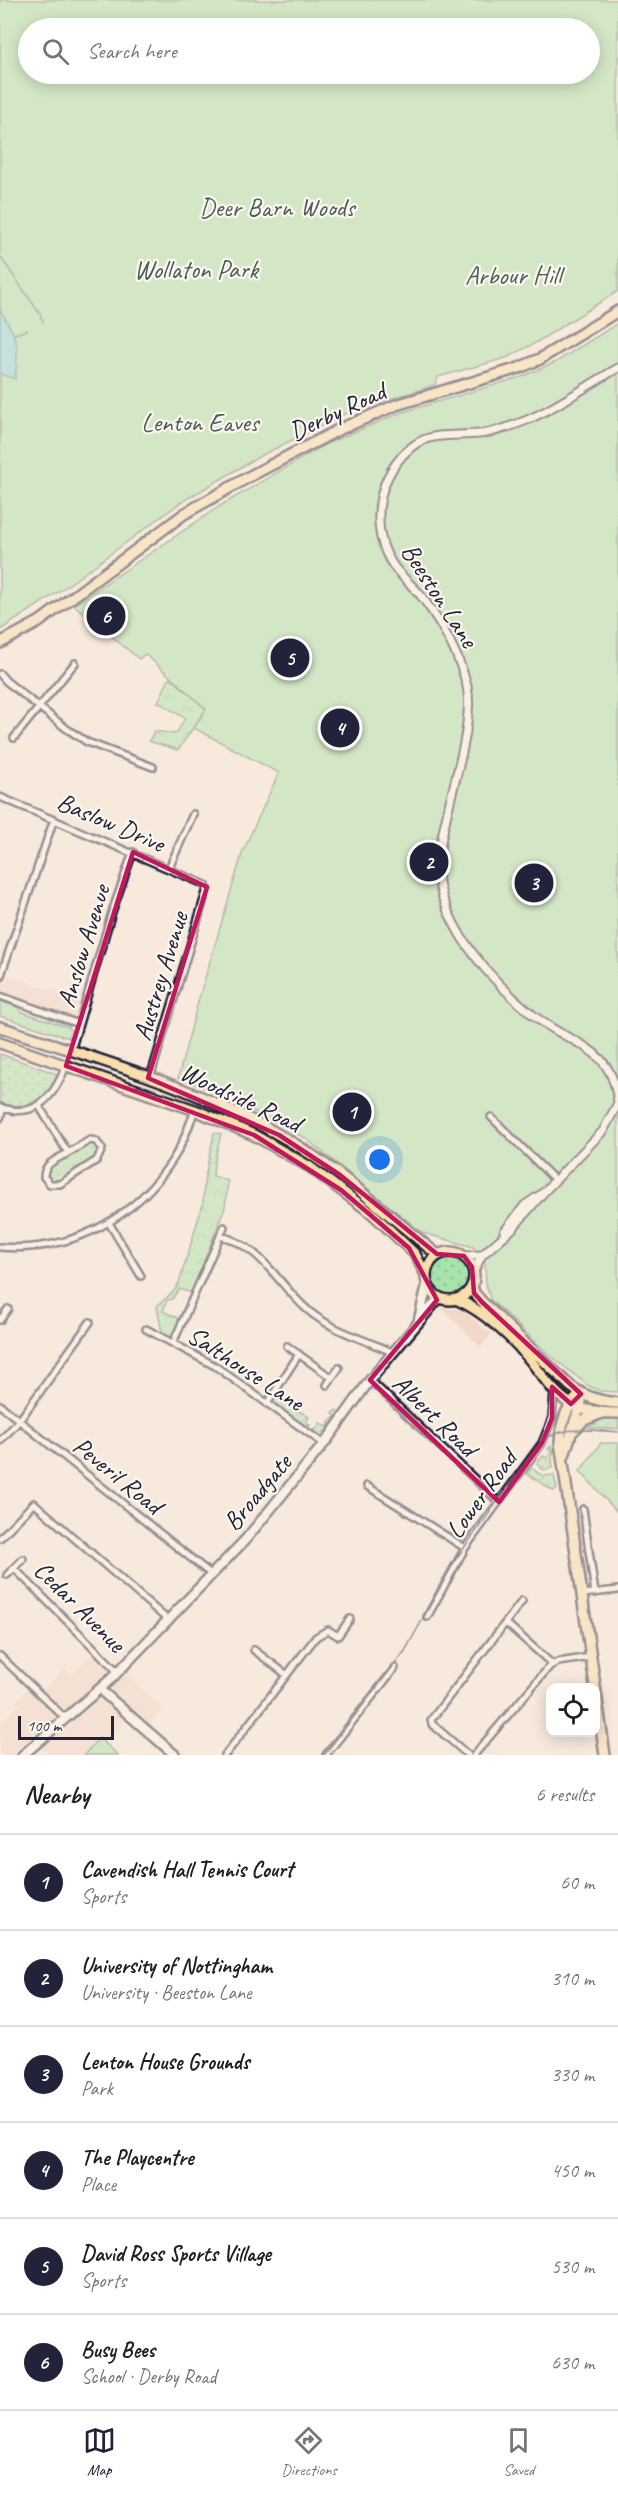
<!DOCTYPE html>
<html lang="en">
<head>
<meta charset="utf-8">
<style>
  body { margin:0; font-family:Caveat,sans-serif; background:#f6f6f6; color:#202124 }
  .controls { position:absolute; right:18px; bottom:18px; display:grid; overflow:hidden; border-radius:12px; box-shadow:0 3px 15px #0003 }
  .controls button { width:54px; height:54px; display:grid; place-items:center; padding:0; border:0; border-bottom:2px solid #e0e0e0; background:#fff; color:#202124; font:30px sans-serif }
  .scale { position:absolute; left:18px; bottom:15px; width:96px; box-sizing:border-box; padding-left:6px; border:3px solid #22223b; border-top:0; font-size:16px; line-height:21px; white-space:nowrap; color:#22223b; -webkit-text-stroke:4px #fbf7ec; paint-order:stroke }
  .you { position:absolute; left:380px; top:1160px; width:21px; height:21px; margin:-15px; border:4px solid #fff; border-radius:50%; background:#1a73e8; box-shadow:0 0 0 9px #1a73e833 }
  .badge { display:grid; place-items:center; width:39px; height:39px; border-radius:50%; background:#22223b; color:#fff; font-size:20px; font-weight:700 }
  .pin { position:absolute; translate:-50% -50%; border:3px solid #fff; box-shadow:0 2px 6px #0006 }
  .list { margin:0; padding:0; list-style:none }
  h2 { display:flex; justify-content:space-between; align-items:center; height:78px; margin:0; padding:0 24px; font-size:26px }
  h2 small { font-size:20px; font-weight:400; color:#757577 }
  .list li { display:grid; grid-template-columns:39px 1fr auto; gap:18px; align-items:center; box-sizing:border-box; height:96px; padding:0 24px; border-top:2px solid #e0e0e0 }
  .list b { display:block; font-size:22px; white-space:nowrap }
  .list p { margin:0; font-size:20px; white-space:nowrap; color:#757577 }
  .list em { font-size:20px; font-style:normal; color:#757577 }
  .icon { flex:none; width:33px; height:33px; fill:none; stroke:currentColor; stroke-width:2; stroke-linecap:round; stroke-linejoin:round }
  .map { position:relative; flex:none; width:618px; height:1755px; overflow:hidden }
  .search { position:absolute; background:#fff; box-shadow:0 3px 15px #0003; left:18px; right:18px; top:18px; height:66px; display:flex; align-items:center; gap:15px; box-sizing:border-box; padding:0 21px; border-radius:33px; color:#757577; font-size:22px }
  .sheet { height:654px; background:#fff }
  nav { display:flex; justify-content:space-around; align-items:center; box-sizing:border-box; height:84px; border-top:2px solid #e0e0e0; background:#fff; font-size:16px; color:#757577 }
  nav a { display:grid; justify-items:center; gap:3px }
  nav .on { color:#22223b }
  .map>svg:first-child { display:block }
</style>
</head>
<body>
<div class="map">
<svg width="618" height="1755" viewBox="0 0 618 1755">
  <defs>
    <pattern id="grass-dots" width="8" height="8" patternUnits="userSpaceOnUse" patternTransform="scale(1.5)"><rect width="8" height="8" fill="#a7e4ab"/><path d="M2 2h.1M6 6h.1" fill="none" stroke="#8fc394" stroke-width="1.8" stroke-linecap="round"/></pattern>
    <pattern id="forest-crowns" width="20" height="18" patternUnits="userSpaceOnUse" patternTransform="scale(1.5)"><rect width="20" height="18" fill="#a7e4ab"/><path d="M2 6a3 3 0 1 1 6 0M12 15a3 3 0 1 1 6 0" fill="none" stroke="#8fc394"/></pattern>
  </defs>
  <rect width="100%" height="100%" fill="#f7e9dc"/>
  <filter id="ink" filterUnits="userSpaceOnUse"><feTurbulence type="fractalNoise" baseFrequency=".0167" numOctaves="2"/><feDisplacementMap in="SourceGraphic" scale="12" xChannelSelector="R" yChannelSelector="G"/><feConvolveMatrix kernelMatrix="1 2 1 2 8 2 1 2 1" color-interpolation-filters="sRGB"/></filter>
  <g filter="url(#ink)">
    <path fill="#f2d8c9" d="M0,973L88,1002L82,1022L0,994Z
      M441,1308L461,1309L491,1334L481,1347Z
      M92,1654L119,1680L126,1674L164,1710L148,1726L132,1712L104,1744L98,1739L84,1755H50L42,1748L33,1755H0V1723L19,1704L16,1701L29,1688L38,1696L65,1668L72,1674Z"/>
    <path fill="url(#grass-dots)" stroke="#648373" stroke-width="1.5" d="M0,1054L57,1074C48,1100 26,1111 0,1103Z
      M90,1143L96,1145L99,1150L97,1158L59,1181L49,1180L47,1171L50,1166Z
      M432 1277a19 19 0 1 1 38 0a19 19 0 1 1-38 0Z
      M276,1397L309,1417L306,1422L310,1425L308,1428L273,1402Z
      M336,1410L340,1413L325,1432L319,1434L313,1430L317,1428L320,1423L327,1427L330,1423L329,1422L336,1416L333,1414Z
      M614,1416H618V1429L588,1428L599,1421Z
      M551,1446L554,1450L552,1457L553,1468L543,1470L537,1463L543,1456L547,1458L552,1451L548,1449Z
      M531,1468L543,1476L554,1475L557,1489L553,1491L527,1474Z"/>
    <path fill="url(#forest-crowns)" stroke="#648373" stroke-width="1.5" d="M170,677L206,709L178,750L149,741L154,731L176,734L185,718L158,702Z
      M214,1133L221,1134L214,1163L213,1176L228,1181L225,1207L192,1293L179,1289L172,1299L167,1300L163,1311L180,1319L172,1338L162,1333L157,1306L173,1292L179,1283L203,1203L204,1182Z"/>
    <path fill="#a7e4ab" stroke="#648373" stroke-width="1.5" fill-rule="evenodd" d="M0,0H618V291L537,342L506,358L438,377L435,385L351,411L260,456L180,503L60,591L0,630ZM28,28H590V74H28Z
      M618,323V1392L600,1391L589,1386L551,1356L491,1300L486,1285L485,1264L473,1247L423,1233L305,1138L221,1094L178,1078L199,998L243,851L279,773L194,728L206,709L145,654L139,659L74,605L220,506L326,444L400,413L521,377L556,362Z
      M0,1001L18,1007L22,1012L68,1027L71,1030L69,1038L0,1016Z
      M601,1443H618V1513L580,1471Z
      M99,1738L118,1755H84Z"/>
    <path fill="#86d8dc" stroke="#5e8f9c" stroke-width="1.5" d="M0,310C19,340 19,344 15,379L0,374Z"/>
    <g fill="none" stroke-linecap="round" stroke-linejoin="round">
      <path stroke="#5e8f9c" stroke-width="2" d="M0,256L40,314L43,322
        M15,334L27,330"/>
      <g stroke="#22223b" stroke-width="10">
        <path id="minor" d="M0,674L6,681L67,729L87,742L153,767
          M14,738L75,663
          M0,797L206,885L207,889L150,1078
          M169,868L193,814
          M0,978L54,819
          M0,996L79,1024
          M71,1051L112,912L133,852
          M39,1106L68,1153L90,1140L96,1141L102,1149L97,1160L60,1184H50L44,1177C44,1163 57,1159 68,1153
          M0,1107C37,1120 54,1096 66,1066
          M491,1117L555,1180
          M0,1118L3,1108
          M109,1223L141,1276
          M221,1236C265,1247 280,1290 314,1315C337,1332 368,1341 394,1353
          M0,1247C72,1253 138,1217 175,1156C184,1142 189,1125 195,1110
          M0,1320L8,1309
          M146,1329L215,1366L324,1444
          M173,1343L224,1227
          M287,1346L332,1378
          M370,1380L499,1502
          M327,1385L339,1368
          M267,1404L299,1354
          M0,1405L212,1575
          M0,1441L19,1421L90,1322
          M367,1486L465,1548
          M583,1509L595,1593
          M0,1538L34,1503L169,1621
          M14,1568L118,1672
          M7,1575L23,1559
          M583,1594L618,1590
          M427,1617L465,1548L542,1443L552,1418L554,1391
          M506,1623L552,1664
          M254,1650L287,1675
          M0,1656L66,1719
          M225,1755L316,1637L328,1630L338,1636L350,1619
          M326,1755L395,1668
          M468,1755L432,1724L431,1720L522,1601
          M474,1755L550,1666L558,1662L591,1657"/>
      </g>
      <g stroke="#22223b" stroke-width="11">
        <path id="tertiary" d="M618,368C588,385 558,407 527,420C512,426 494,433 479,434C441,437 420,429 395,465C374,495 373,538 395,568C403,578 414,587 422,597C442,624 459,654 467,686C470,701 468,715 466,731C461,772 431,850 440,888C444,905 453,923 462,938C481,967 506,993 533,1015C570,1046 612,1043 618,1103
          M504,1232L525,1205L540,1195
          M464,1256L482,1255
          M474,1271L482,1255L513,1228L542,1194L603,1131L618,1103"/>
      </g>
      <g stroke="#22223b" stroke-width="13">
        <path id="secondary" d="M419,1319L427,1285
          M105,1694L175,1755
          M23,1755L112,1678L246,1539L327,1440L370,1380L439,1298"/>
      </g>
      <g stroke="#22223b" stroke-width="14">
        <path id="primary" d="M0,1027C102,1061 209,1090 301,1148C350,1179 392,1219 438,1255
          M0,1043L195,1110L254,1135L310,1167L373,1214L415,1254L425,1273
          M426 1276a24 24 0 1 1 48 0a24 24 0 1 1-48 0Z
          M472,1285L474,1293L482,1302L570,1386C585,1397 600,1402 618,1403
          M456,1299C484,1311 512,1337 531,1361C543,1376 555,1396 573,1405C587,1412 602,1413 618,1413
          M581,1394C566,1405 561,1424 560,1442L605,1755
          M572,1432L584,1420L602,1413
          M564,1456L581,1402"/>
      </g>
      <g stroke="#22223b" stroke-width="14">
        <path id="trunk" d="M0,643L39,622L184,514L252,475L340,429L396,405L519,368L540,359L618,311"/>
      </g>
      <use href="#minor" stroke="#fbf7ec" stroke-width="5"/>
      <use href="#tertiary" stroke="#fbf7ec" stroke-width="7"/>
      <use href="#secondary" stroke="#fbf7ec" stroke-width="8"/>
      <use href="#primary" stroke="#f9deab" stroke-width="9"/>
      <use href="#trunk" stroke="#f9deab" stroke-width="9"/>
      <path stroke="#22223b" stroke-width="1.5" d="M324,1755L405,1651L456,1559L540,1443C561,1424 592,1431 618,1432"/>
    </g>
  </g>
  <path d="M0 0H618V1755H0ZM133,852L207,887L148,1078L279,1135L340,1175L437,1254L464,1256L472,1267L474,1293L482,1302L581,1394L571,1404L552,1387V1418L542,1443L499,1502L370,1380L437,1300L409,1248L341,1190L254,1135L66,1066Z" fill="#f7e9dc" fill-opacity=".55" fill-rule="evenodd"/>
  <path fill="none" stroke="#c2185b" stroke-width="4.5" stroke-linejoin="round" d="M133,852L207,887L148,1078L279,1135L340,1175L437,1254L464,1256L472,1267L474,1293L482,1302L581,1394L571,1404L552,1387V1418L542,1443L499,1502L370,1380L437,1300L409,1248L341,1190L254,1135L66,1066Z"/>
  <g text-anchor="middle" stroke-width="4.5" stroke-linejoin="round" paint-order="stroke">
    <g font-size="26" fill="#4a5c5d" stroke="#fbf7ec">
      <text x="277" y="216">Deer Barn Woods</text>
      <text x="196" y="278">Wollaton Park</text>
      <text x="513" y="284">Arbour Hill</text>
      <text x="200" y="431">Lenton Eaves</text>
    </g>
    <g font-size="26" fill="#22223b" stroke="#fbf7ec">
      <text transform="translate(337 411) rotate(-25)" y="9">Derby Road</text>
      <text transform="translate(440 595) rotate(57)" y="9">Beeston Lane</text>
      <text transform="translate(111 822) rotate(23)" y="9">Baslow Drive</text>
      <text transform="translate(83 946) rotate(-73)" y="9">Anslow Avenue</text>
      <text transform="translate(160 976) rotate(-73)" y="9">Austrey Avenue</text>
      <text transform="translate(241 1097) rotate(25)" y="9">Woodside Road</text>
      <text transform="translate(246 1368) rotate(33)" y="9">Salthouse Lane</text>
      <text transform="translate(435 1415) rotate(44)" y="9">Albert Road</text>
      <text transform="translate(118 1475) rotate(39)" y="9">Peveril Road</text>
      <text transform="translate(257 1492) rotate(-50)" y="9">Broadgate</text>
      <text transform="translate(481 1494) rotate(-54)" y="9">Lower Road</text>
      <text transform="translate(80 1606) rotate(45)" y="9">Cedar Avenue</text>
    </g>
  </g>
</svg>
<div class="controls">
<button><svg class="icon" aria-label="locate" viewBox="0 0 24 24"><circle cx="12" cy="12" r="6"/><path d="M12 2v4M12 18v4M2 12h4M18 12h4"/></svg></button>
</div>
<div class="scale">100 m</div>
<div class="you"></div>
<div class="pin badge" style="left:352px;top:1112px">1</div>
<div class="pin badge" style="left:429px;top:862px">2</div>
<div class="pin badge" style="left:534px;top:883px">3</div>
<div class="pin badge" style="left:340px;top:728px">4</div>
<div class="pin badge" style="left:290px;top:658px">5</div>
<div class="pin badge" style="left:106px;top:616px">6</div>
<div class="search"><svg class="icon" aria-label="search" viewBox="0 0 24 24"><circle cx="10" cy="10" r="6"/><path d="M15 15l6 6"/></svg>Search here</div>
</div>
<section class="sheet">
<h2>Nearby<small>6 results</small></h2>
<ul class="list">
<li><span class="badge">1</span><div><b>Cavendish Hall Tennis Court</b><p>Sports</p></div><em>60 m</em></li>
<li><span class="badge">2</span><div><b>University of Nottingham</b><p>University · Beeston Lane</p></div><em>310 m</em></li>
<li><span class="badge">3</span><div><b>Lenton House Grounds</b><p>Park</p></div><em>330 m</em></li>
<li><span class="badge">4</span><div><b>The Playcentre</b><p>Place</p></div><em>450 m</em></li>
<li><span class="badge">5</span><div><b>David Ross Sports Village</b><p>Sports</p></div><em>530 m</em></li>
<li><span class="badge">6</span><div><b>Busy Bees</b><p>School · Derby Road</p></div><em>630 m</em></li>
</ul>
</section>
<nav>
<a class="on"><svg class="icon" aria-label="map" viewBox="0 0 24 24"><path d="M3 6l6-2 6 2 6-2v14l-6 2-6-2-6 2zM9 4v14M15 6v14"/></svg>Map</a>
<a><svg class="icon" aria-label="directions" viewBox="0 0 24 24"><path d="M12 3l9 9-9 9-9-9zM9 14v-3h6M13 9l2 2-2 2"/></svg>Directions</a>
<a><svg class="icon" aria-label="saved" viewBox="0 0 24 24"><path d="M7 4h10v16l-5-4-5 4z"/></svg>Saved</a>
</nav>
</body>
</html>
